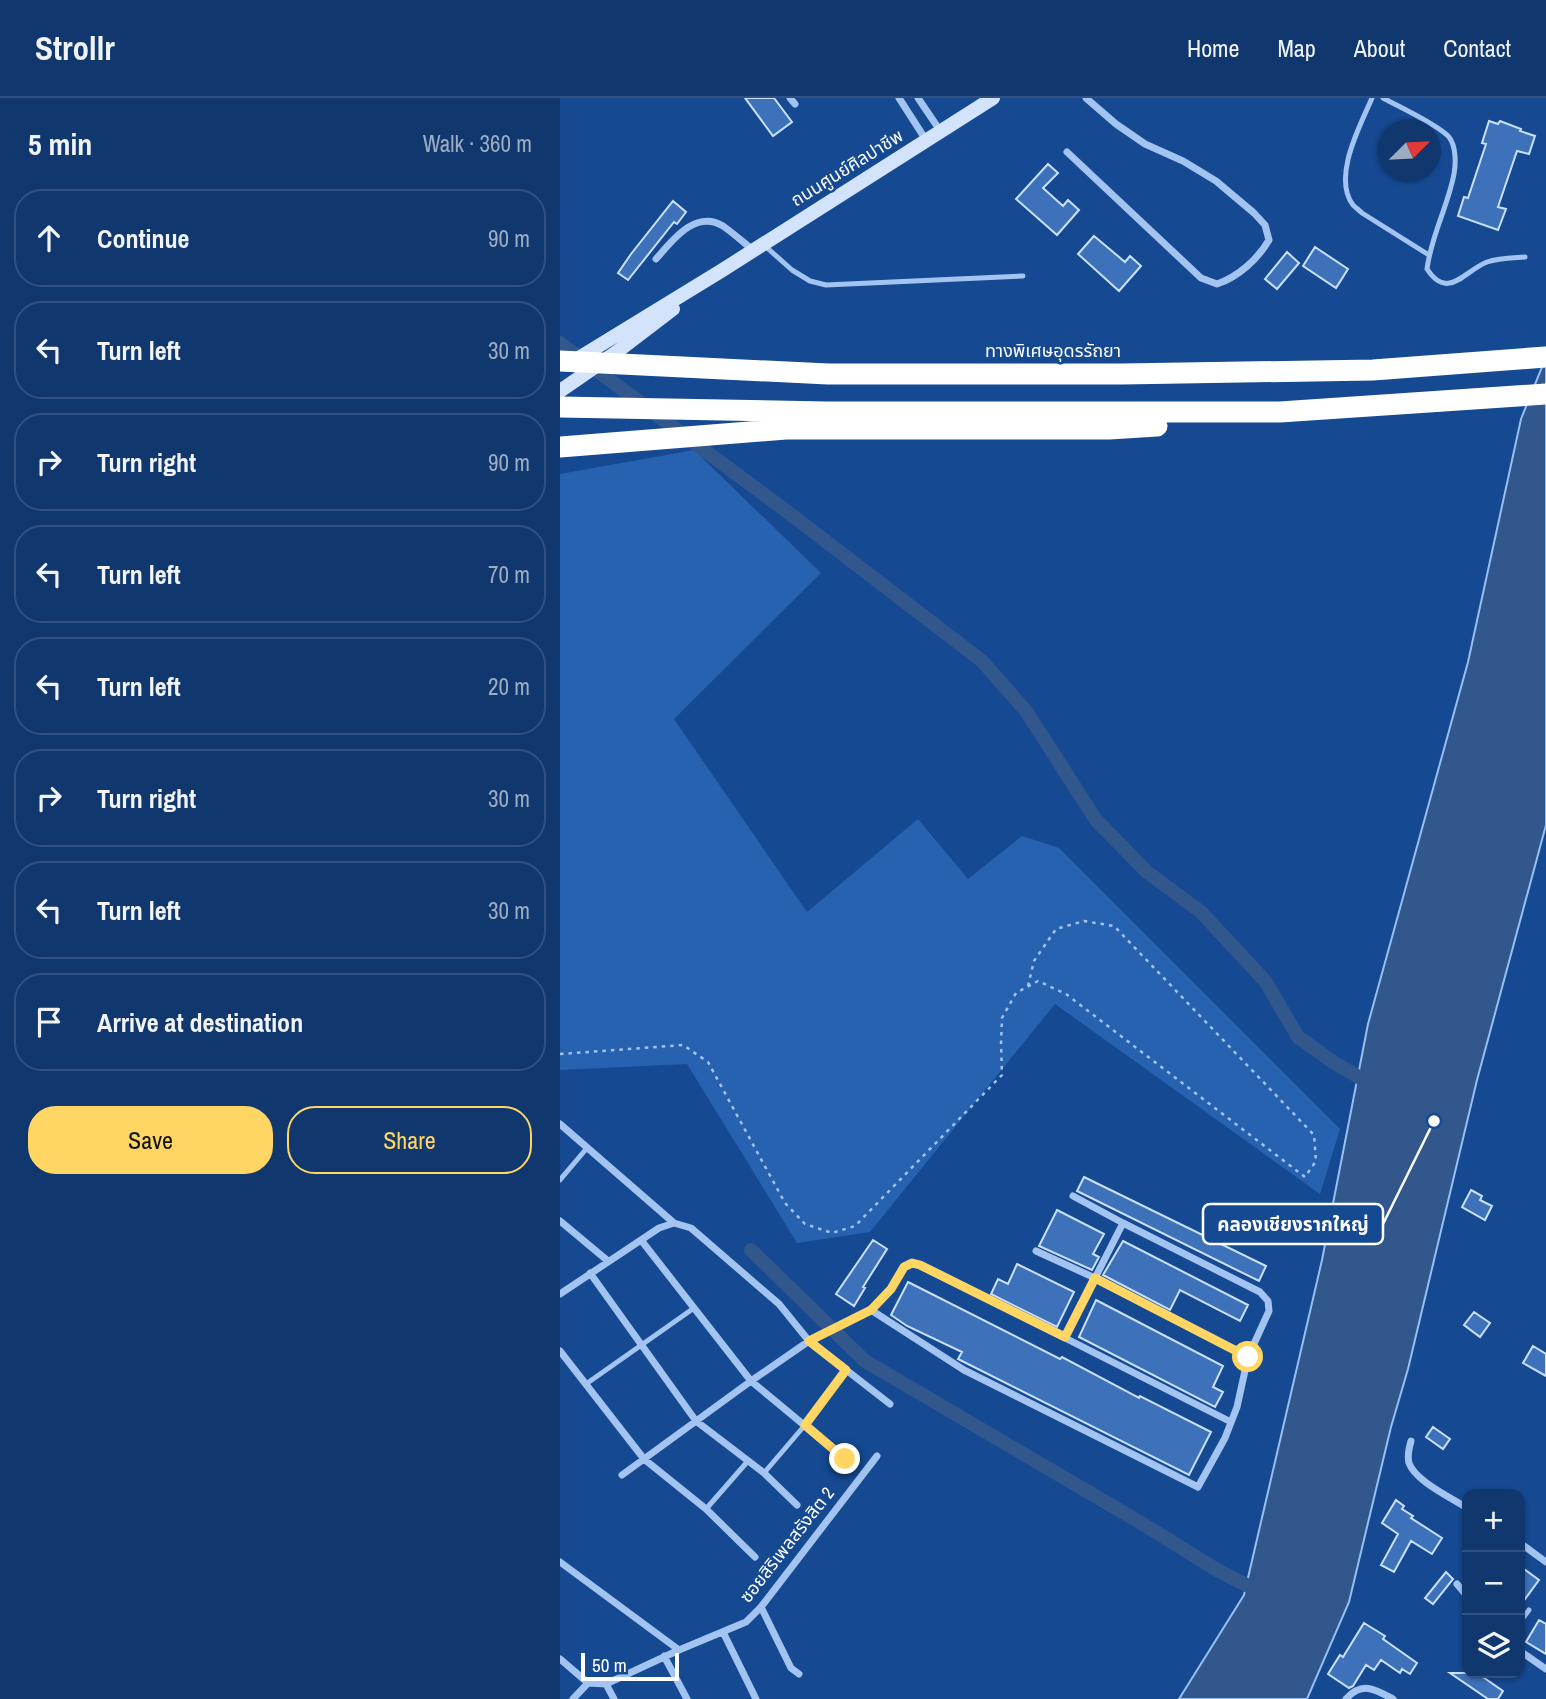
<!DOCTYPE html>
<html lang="en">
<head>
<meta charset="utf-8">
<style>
  body { margin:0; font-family:"Archivo Narrow","Noto Sans Thai",sans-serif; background:#193f73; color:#f1f3f6 }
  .controls { position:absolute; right:21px; bottom:21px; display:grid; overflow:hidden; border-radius:14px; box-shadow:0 2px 5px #0004 }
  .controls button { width:63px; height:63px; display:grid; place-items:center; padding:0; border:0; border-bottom:2px solid #305181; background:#10376e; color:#f1f3f6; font:35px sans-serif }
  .compass { position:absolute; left:818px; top:21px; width:63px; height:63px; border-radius:50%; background:#10376e; box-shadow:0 2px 5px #0004; rotate:66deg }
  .scale { position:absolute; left:21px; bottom:18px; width:98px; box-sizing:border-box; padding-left:7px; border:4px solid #fff; border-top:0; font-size:19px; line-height:24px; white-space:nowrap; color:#fff; -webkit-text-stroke:5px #154992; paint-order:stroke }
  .stop { position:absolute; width:21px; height:21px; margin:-16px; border:5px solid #ffd663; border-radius:50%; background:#fff }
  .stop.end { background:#ffd663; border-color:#fff; box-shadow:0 2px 7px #0008 }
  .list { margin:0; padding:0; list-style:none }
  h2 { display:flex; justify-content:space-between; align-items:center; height:91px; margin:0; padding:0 28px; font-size:30px }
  h2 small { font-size:23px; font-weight:400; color:#9cacc2 }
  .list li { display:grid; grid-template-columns:46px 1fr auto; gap:21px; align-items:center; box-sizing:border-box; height:98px; margin:0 14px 14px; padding:0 14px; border:2px solid #305181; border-radius:28px }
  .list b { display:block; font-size:26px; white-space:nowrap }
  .list em { font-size:23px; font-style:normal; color:#9cacc2 }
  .actions { display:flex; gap:14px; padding:21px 28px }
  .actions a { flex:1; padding:16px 0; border:2px solid #ffd663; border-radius:28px; text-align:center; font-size:24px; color:#ffd663 }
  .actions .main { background:#ffd663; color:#111 }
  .icon { flex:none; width:38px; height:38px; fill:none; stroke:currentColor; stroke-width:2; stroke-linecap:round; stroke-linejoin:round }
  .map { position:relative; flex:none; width:986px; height:1601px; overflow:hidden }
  header { display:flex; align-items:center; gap:42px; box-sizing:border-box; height:98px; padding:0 35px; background:#10376e; border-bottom:2px solid #305181 }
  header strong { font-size:33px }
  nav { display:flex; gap:38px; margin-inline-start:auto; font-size:24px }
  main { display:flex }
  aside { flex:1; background:#10376e }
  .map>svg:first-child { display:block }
</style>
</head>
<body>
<header>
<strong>Strollr</strong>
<nav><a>Home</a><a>Map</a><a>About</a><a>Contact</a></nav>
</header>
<main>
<aside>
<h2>5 min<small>Walk · 360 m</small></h2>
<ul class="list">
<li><svg class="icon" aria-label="ahead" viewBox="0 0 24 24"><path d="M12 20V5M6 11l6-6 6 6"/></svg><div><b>Continue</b></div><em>90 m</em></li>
<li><svg class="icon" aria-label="left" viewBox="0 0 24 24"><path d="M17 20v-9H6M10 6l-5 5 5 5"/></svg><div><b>Turn left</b></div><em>30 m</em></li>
<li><svg class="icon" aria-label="right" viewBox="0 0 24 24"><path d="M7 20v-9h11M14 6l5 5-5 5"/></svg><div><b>Turn right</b></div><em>90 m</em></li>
<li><svg class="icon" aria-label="left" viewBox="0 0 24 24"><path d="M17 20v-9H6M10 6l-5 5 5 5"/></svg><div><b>Turn left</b></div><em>70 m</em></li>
<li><svg class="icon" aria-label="left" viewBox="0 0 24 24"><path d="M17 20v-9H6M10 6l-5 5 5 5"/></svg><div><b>Turn left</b></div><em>20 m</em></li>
<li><svg class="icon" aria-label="right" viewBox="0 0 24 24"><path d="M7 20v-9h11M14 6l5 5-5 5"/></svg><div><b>Turn right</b></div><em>30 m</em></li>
<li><svg class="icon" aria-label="left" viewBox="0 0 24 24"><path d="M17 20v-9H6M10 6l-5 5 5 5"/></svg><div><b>Turn left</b></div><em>30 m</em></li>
<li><svg class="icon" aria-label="arrive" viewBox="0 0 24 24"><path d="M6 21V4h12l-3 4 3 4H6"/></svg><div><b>Arrive at destination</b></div></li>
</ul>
<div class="actions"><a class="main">Save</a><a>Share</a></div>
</aside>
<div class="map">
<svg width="986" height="1601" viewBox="0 0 986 1601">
  <rect width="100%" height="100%" fill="#154992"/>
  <path fill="#2762b1" d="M134,352L261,475L114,621L247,814L358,721L408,781L462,738L499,750L780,1031L760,1096L495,906L310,1134L237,1145L127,966L0,972V376Z"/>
  <path fill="#31578d" stroke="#96bff4" stroke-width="2" d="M986,259V727L917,982L848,1271L831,1329L789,1504L747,1601H619L684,1497L762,1162L808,926L908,564L961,321Z"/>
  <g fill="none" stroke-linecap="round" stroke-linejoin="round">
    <path stroke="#31578d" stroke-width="14" d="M0,245L225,412L422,563L466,613L536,722L587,774L641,814L706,884L738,939L773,964L814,988
      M191,1152L305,1263L588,1429L657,1472L702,1495"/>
  </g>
  <path fill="#3d72ba" stroke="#cae0fc" stroke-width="2" d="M185,0H214L232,24L213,38Z
    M929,23L938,26L940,23L961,31L960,33L975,38L969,56L957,53L938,109L946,111L938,132L898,118L904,99L908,100L926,46L922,45Z
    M488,66L498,75L483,90L503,108L508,102L519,112L497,137L456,101Z
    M113,103L126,114L117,126L114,124L68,182L58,175L71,156Z
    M534,138L565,164L570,158L581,168L559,193L518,156Z
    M755,149L788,171L776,190L743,168Z
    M727,154L739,165L717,191L705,181Z
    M524,1079L706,1168L699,1183L517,1093Z
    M911,1092L922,1098L920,1102L932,1108L925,1122L902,1109Z
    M497,1112L544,1136L533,1156L539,1159L532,1172L479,1148Z
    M313,1142L327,1151L303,1189L305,1190L294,1208L276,1196Z
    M563,1143L688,1207L680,1223L620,1192L610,1212L543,1177Z
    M457,1166L514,1194L497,1229L431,1196L438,1181L448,1186Z
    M348,1184L500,1261L502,1259L579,1300L580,1298L651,1334L629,1377L402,1263L398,1261L402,1254L347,1228L331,1217Z
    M536,1202L663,1268L653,1289L663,1294L655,1309L519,1239Z
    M914,1214L930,1225L920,1239L904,1227Z
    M973,1248L986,1256V1278L963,1265Z
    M873,1329L890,1341L883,1351L866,1339Z
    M836,1402L844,1408L842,1411L853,1418L851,1420L882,1440L872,1456L851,1443L834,1474L821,1467L838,1436L822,1425Z
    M960,1468L979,1482L960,1508Z
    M886,1474L893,1481L873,1506L865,1500Z
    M979,1522L986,1526V1556L966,1544Z
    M804,1525L825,1538L823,1541L857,1565L850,1576L842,1571L840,1575L821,1562L814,1572L806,1567L793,1588L789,1590L768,1576L780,1557L783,1559Z
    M890,1575H917L943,1593L938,1601H928Z"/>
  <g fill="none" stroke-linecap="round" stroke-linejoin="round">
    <path stroke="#a3c4f1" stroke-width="2.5" stroke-dasharray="3.5 5" stroke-linecap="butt" d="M0,956L123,947L148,964L225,1105L245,1126L272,1135L295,1128L442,977L441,946L442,920L456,895L478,883L506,896L745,1079L756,1063L754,1037L554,828L524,823L496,831L474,863L468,888"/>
    <path stroke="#a3c4f1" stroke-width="5" d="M812,0C800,28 772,79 793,107C796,110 799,112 802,115L869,157
      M823,0C838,8 879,27 889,39C896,48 896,65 894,76C888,108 871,138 867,171C888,203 904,173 927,164C939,160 952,160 965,159
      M205,148L232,172L250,183L266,187L463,178
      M0,1082L27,1050
      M26,1286L134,1210
      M204,1375L245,1327L286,1272
      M146,1411L188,1363
      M960,1524L969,1512"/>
    <path stroke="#a3c4f1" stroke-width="7" d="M230,0L235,6
      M339,0L366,42
      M358,0L381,34
      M507,54L641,180L657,186C678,179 698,161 709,142L705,127L694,115L656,83L623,63L585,46L556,26L526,0
      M96,161C112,143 135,111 163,128C173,135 183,144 193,152
      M0,1026L114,1125
      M0,1123L48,1163
      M81,1142L191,1283L285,1361
      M476,1153L535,1180L688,1259
      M30,1175L136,1323L204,1375L237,1407
      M0,1196L99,1130L114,1125L131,1130L219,1206L249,1243L311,1212L331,1191L344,1169L352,1165L361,1167L671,1324
      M311,1212L404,1272L638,1389L665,1340L677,1309L688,1259L709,1213L708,1203L700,1194L563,1125L513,1098
      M505,1239L563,1125
      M0,1253L84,1361L146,1411L195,1459
      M851,1343C849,1350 847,1358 849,1365C855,1383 892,1400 907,1410
      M62,1377L191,1283L249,1243L330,1306
      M960,1445L986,1464
      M0,1464L119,1552
      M897,1486L907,1498
      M201,1509L231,1570L239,1576
      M163,1534L196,1601
      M960,1553L986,1571
      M104,1558L127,1601
      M0,1561L28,1585L46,1586L119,1552L186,1524L201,1509L317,1358
      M46,1586L54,1601
      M13,1601L28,1585
      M786,1601C802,1583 815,1591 833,1601"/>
    <path stroke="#d2e3fb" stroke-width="14" d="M14,263L161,173L433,0
      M0,293L58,253L113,211"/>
    <path stroke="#fff" stroke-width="21" d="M0,309L266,314H720L986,296
      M0,349L226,331H549L597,328"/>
    <path stroke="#fff" stroke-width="21" d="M0,263L268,276H562L813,272L986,259"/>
  </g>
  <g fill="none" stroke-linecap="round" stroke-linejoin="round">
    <path stroke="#ffd663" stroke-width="9" d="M285,1361L245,1327L286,1272L249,1243L311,1212L331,1191L344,1169L352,1165L360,1167L505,1239L535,1180L688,1259"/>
  </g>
  <g text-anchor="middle" stroke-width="5" stroke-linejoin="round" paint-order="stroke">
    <g font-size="18" fill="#fff" stroke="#154992">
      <text transform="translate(287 70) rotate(-32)" y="6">ถนนศูนย์ศิลปาชีพ</text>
      <text x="493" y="259">ทางพิเศษอุดรรัถยา</text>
      <text transform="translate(227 1447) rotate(-52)" y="6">ซอยสิริเพลสรังสิต 2</text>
    </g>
  </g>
  <path fill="none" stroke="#fff" stroke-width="2.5" d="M874 1023L823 1126"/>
  <circle fill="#fff" stroke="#154992" stroke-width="2.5" cx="874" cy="1023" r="7"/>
  <rect fill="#154992" stroke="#fff" stroke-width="2.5" x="643" y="1106" width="180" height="40" rx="7"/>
  <g font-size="19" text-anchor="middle" font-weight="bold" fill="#fff">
    <text x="733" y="1133">คลองเชียงรากใหญ่</text>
  </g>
</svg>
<div class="controls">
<button>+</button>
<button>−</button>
<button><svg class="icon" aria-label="layers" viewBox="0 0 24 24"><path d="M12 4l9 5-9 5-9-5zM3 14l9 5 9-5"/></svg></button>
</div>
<svg class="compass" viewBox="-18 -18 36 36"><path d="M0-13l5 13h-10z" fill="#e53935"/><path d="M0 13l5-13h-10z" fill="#9cacc2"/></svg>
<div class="scale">50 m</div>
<div class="stop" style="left:688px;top:1259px"></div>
<div class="stop end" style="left:285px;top:1361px"></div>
</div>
</main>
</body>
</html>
